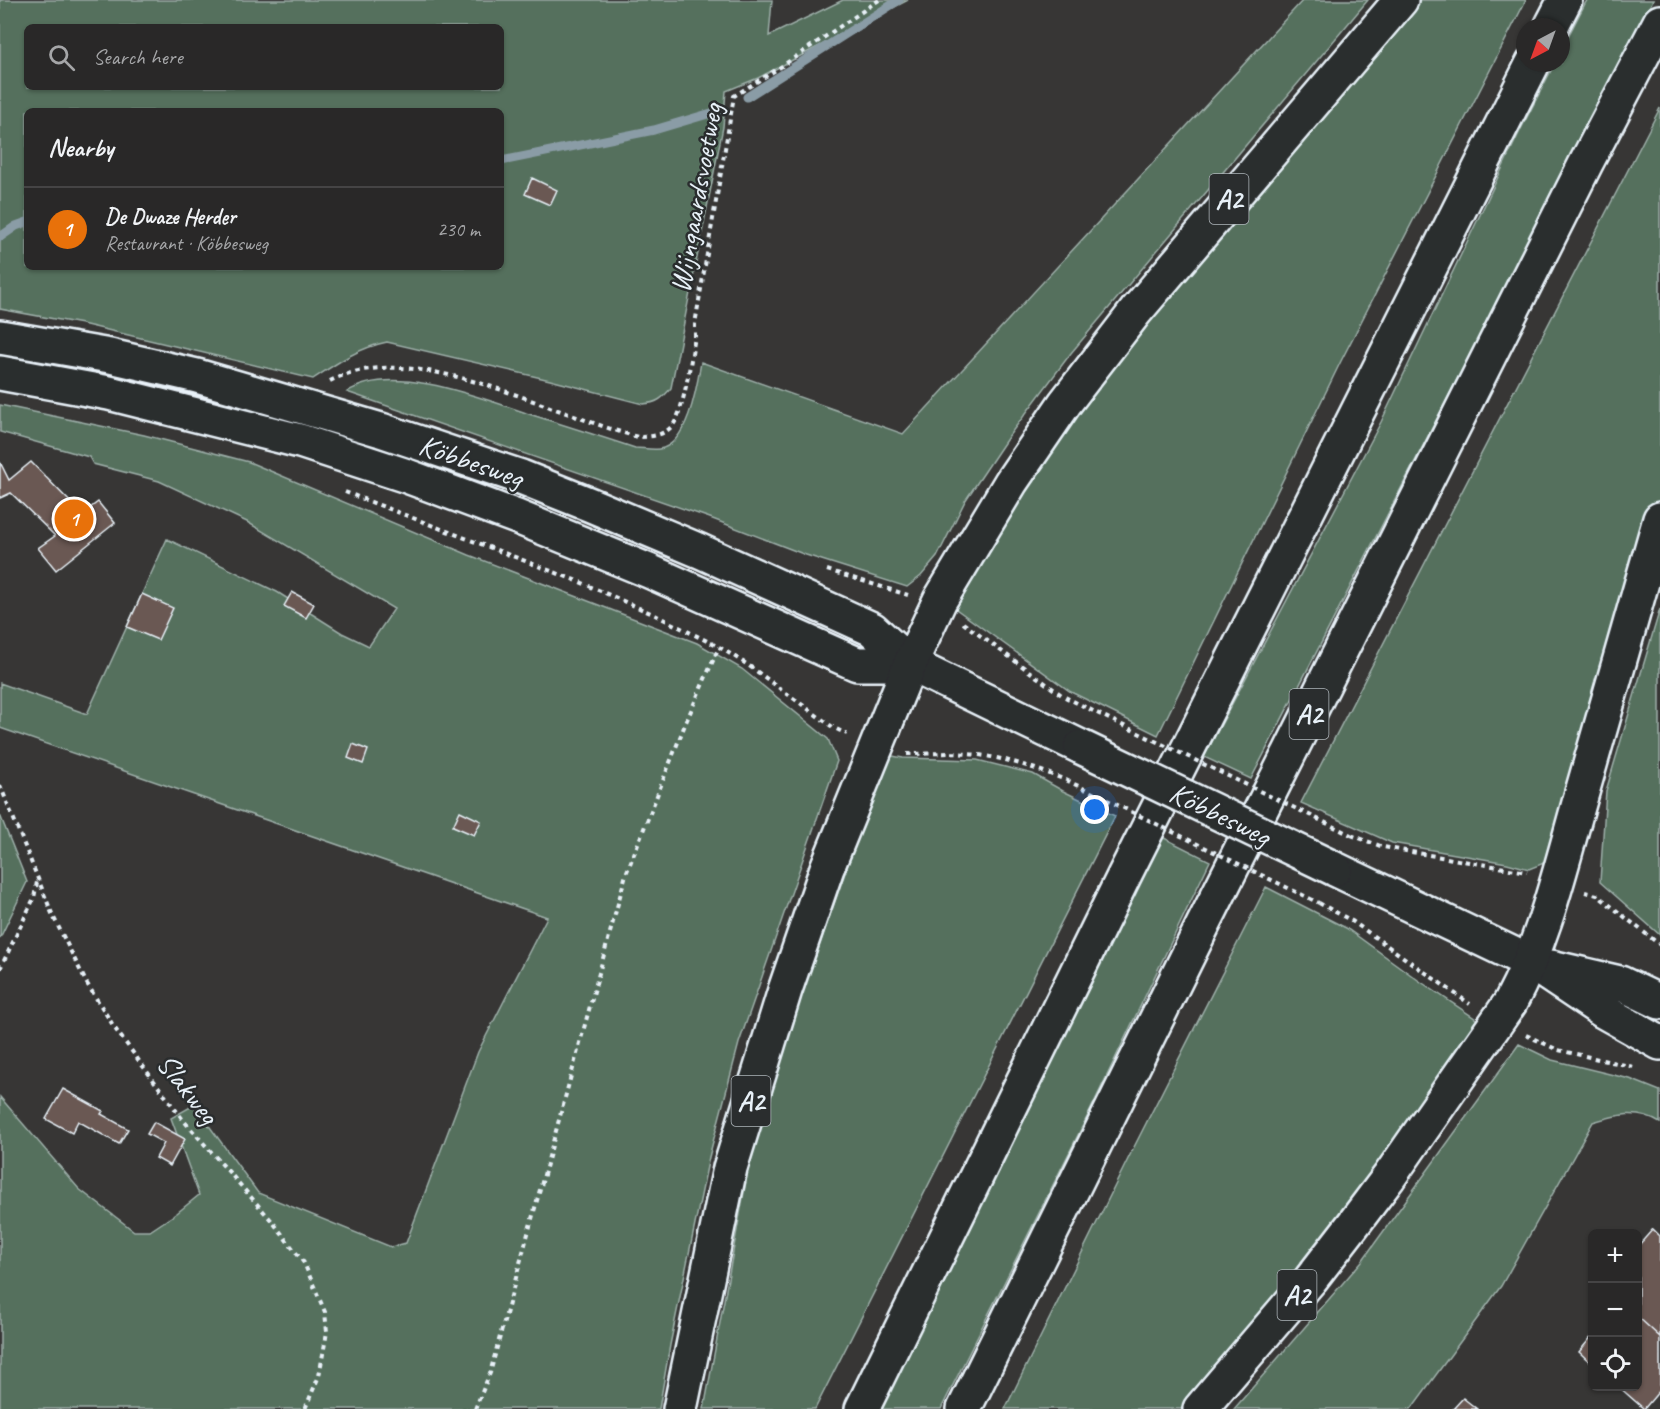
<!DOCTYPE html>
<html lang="en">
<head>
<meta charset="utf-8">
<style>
  body { margin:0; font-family:Caveat,sans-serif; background:#313030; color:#f1f3f6 }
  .controls { position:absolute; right:18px; bottom:18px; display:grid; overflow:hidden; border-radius:9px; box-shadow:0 2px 4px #0004 }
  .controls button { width:54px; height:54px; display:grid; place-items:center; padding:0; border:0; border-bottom:2px solid #454445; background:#292828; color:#f1f3f6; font:30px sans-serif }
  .compass { position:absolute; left:1516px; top:18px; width:54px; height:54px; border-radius:50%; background:#292828; box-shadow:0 2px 4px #0004; rotate:221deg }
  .you { position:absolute; left:1095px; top:810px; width:21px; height:21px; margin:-15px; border:4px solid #fff; border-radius:50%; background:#1a73e8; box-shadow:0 0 0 9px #1a73e833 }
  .badge { display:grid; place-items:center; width:39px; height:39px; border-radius:50%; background:#ff9aa2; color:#fff; font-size:20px; font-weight:700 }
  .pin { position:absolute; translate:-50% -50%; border:3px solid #fff; box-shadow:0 2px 6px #0006 }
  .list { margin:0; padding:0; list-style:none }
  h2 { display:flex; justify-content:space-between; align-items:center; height:78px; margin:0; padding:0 24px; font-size:26px }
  h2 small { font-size:20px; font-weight:400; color:#a5a6a8 }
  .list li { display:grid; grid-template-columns:39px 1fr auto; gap:18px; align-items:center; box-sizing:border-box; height:84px; padding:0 24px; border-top:2px solid #454445 }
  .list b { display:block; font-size:22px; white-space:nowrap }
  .list p { margin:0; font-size:20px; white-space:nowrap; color:#a5a6a8 }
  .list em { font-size:20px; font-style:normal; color:#a5a6a8 }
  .icon { flex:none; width:33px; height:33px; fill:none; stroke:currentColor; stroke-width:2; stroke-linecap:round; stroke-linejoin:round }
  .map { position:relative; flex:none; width:1660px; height:1409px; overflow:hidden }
  .search { position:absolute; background:#292828; box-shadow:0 2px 4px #0004; left:24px; top:24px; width:480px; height:66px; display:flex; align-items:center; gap:15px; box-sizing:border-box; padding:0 21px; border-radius:9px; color:#a5a6a8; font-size:22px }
  .panel { position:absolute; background:#292828; box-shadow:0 2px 4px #0004; left:24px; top:108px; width:480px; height:162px; border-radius:9px }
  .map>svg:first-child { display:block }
</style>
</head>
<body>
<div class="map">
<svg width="1660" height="1409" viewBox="0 0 1660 1409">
  <rect width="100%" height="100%" fill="#373635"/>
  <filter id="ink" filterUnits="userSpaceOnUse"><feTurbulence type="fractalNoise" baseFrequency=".0167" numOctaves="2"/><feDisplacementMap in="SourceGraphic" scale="12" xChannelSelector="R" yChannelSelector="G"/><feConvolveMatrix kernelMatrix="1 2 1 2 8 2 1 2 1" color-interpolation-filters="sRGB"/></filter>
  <g filter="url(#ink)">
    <path fill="#556f5d" stroke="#9eb0aa" stroke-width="1.5" fill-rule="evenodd" d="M0,0H772L769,36L843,0H908L758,78L726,91L723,127L671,388C662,399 657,403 643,404L550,380L387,342C358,348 337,363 313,379L82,324L0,309ZM27,27H501V87H27ZM27,111H501V267H27Z
      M1303,0H1368L1071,353L1008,437L965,501L937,557L921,576L907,587L806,555L710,518L347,392C392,362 482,398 529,414C564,425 599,436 635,448C642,448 651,450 659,449C688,445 697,386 701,362L903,434Z
      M1413,0H1526L1341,361L1158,735L1071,692L956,609L1012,501L1078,404Z
      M1587,0H1653L1251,779L1204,757L1381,422L1521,129L1555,63H1561V50Z
      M1660,108V500L1544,863L1529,869L1507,863L1392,843L1301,803Z
      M0,405L144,435L249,462L469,555L697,643L742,669L828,739L837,761L739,1043L709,1157L670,1345L659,1409H0V1097L79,1189L134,1231H150L177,1213L199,1195L171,1118L194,1105L258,1193L391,1247L406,1243L478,1052L547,917L0,728V683L87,714L167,539L277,592L342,633L369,646L394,609L247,522L159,481L93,464L89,457L0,432Z
      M1660,609V935L1600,882L1606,791Z
      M887,755L903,758L977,760L1033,774L1063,791L1115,816L815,1409H704L749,1165L781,1053Z
      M0,815L27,882L0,938Z
      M1162,837L1210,861L1090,1111L941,1409H874L1024,1104Z
      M1266,887L1346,928L1418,980L1485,1025L1349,1220L1188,1409H1005L1131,1153Z
      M1519,1044L1552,1060L1630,1079L1660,1091V1123C1637,1109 1617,1115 1593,1122L1501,1286L1411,1409H1234L1362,1261Z"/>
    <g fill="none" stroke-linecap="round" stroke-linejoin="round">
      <path stroke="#8a9ca6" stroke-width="9" d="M747,97L899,0
        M501,161L654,130L718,111
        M0,237L16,226L27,222"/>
    </g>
    <path fill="#6a5953" stroke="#e8f1f8" stroke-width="1.5" d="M532,178L557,190L550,205L525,194Z
      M0,462L9,480L31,462L82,514L98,502L115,523L56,570L38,548L55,536L11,493L0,498Z
      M292,592L314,604L306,618L284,606Z
      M142,594L173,608L158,640L127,627Z
      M353,744L368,750L363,764L348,758Z
      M460,811L481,821L474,835L453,826Z
      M63,1089L103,1111L101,1114L128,1129L119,1144L78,1121L72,1133L46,1119Z
      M154,1122L185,1139L170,1166L156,1158L164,1143L147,1134Z
      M1653,1229L1660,1236V1337L1638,1317V1246Z
      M1638,1317L1660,1337V1390L1644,1409L1618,1386H1638Z
      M1592,1336V1364L1579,1352Z
      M1463,1398L1477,1409H1453Z"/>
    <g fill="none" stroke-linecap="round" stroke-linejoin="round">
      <g stroke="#e8f1f8" stroke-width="38">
        <path id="secondary" d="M0,337L110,356L197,376L381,430L521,477L591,505L700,551L872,629L910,664L1081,747
          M0,373L109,393L300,441L407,476L517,517L649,571L857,664H910
          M1335,869L1530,962L1603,1011L1660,1043
          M1551,967L1620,983L1660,1002"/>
      </g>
      <g stroke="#e8f1f8" stroke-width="38">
        <path id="motorway" d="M1551,27L1565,0
          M680,1409L730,1168L785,990L827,868L910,664L940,600L1011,482L1065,403L1136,311L1401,0
          M862,1409L1124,876L1533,63
          M964,1409L1203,925L1586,163L1660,22
          M1200,1409L1311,1279L1352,1226L1389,1177L1510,1003C1545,938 1561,866 1581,796C1607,704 1634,611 1660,519"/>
      </g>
      <path stroke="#e8f1f8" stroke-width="4" stroke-dasharray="4.5 4.5" stroke-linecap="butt" d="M330,381C415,337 552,415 638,437C650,437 664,436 673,425C684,411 691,357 695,337V324L734,96L782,66L879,0
        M345,492L580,582L655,615L719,647L748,665L834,728L847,734
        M827,570L908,595
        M963,623L1063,696L1097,713
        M907,754C927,754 948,752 967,754C1002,756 1034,768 1066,780
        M0,785L53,916L86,982L116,1030L184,1121L272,1221L304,1263L325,1312L327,1332L319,1376L305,1409
        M1351,835L1383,847L1527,872
        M1585,892L1597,895L1660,945
        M1319,903L1352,921L1470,1004
        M0,969L34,898L37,882
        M1526,1035L1558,1050L1634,1067
        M475,1409L490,1373L626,874L686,722L719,647"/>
      <use href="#secondary" stroke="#2a2d2e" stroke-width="33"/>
      <use href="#motorway" stroke="#2a2d2e" stroke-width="33"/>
      <g stroke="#e8f1f8" stroke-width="38" stroke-linecap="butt">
        <path id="secondary-bridge" d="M1081,747L1335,869"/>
      </g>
      <path stroke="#e8f1f8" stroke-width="4" stroke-dasharray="4.5 4.5" stroke-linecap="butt" d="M1097,713L1351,835
        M1066,780L1319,903"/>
      <use href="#secondary-bridge" stroke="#2a2d2e" stroke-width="33"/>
    </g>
  </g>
  <g text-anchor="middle" stroke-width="5" stroke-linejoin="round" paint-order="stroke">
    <g fill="#2a2d2e" stroke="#afb6bb" stroke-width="1.5">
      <rect x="1209.5" y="174" width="39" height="50" rx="4.5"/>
      <rect x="1289.5" y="689" width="39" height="50" rx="4.5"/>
      <rect x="731.5" y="1076" width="39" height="50" rx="4.5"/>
      <rect x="1277.5" y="1270" width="39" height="50" rx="4.5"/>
    </g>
    <g font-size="28" font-weight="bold" fill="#e8f1f8">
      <text x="1229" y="209">A2</text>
      <text x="1309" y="724">A2</text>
      <text x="751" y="1111">A2</text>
      <text x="1297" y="1305">A2</text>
    </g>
    <g font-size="30" fill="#e8f1f8" stroke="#2a2d2e">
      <text transform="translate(696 198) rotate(-80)" y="10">Wijngaardsvoetweg</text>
      <text transform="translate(471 461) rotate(19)" y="10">Köbbesweg</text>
      <text transform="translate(1220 814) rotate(26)" y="10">Köbbesweg</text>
      <text transform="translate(188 1089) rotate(52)" y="10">Slakweg</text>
    </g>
  </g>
</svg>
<div class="controls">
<button>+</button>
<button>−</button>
<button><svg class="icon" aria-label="locate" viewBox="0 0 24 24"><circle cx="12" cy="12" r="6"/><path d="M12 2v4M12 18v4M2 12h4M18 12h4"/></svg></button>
</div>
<svg class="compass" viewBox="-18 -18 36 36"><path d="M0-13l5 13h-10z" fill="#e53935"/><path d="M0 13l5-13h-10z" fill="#a5a6a8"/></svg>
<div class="you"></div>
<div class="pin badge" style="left:74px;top:519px;background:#e8710a">1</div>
<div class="search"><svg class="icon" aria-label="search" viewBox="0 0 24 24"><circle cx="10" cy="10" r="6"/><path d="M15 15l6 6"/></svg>Search here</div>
<section class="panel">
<h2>Nearby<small></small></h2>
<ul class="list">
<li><span class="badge" style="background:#e8710a">1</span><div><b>De Dwaze Herder</b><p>Restaurant · Köbbesweg</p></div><em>230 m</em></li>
</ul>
</section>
</div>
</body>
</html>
